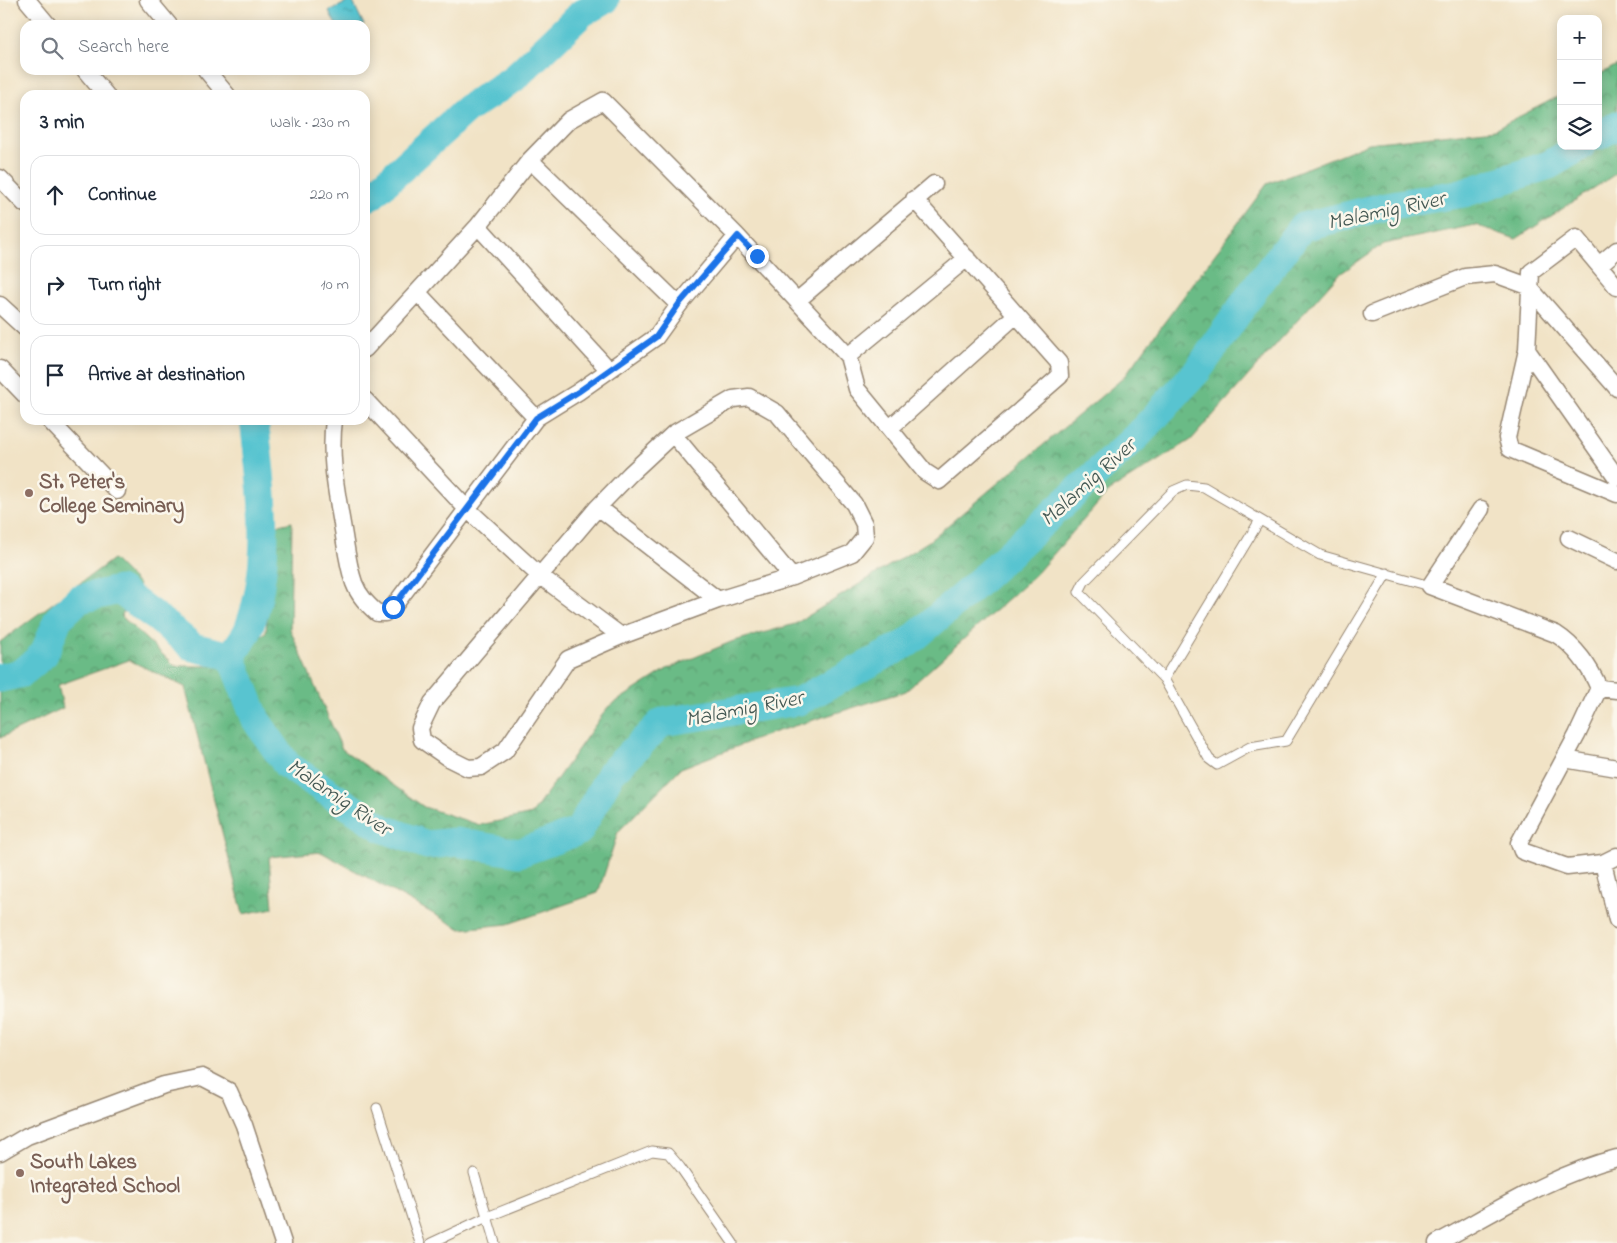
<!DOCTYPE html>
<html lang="en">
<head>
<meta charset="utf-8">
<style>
  body { margin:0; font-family:"Indie Flower",sans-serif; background:#f2f2f3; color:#1f2937 }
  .controls { position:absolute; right:15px; top:15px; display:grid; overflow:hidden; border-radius:10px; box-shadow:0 2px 12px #0003 }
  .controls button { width:45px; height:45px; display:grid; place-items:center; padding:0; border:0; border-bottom:1px solid #e0e1e3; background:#fff; color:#1f2937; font:25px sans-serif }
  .stop { position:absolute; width:15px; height:15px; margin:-11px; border:4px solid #1a73e8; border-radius:50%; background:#fff }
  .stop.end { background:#1a73e8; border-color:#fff; box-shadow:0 1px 5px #0008 }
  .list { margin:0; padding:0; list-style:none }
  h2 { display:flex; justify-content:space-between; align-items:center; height:65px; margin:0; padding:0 20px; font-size:21px }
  h2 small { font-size:16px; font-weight:400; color:#747a83 }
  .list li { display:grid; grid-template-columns:32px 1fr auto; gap:15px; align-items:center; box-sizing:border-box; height:80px; margin:0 10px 10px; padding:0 10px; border:1px solid #e0e1e3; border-radius:15px }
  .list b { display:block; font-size:19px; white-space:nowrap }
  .list em { font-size:16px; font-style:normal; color:#747a83 }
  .icon { flex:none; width:28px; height:28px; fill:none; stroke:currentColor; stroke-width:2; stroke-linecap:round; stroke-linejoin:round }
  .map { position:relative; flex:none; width:1617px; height:1243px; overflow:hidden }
  .search { position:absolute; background:#fff; box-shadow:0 2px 12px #0003; left:20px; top:20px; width:350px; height:55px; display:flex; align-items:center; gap:12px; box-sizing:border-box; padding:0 18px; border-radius:15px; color:#747a83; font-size:19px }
  .panel { position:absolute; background:#fff; box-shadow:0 2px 12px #0003; left:20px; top:90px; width:350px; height:335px; border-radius:15px }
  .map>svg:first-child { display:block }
</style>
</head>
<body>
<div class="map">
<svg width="1617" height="1243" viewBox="0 0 1617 1243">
  <defs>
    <pattern id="forest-crowns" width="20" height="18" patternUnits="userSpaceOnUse" patternTransform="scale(1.25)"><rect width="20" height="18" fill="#6bbb86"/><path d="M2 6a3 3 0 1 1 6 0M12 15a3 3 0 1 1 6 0" fill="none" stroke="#59986d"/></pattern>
    <pattern id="water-ripples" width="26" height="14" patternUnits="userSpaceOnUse" patternTransform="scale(1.25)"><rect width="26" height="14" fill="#58c4d0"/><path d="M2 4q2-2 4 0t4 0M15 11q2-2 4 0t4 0" fill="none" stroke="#4a9fa8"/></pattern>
  </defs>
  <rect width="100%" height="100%" fill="#fbf7ec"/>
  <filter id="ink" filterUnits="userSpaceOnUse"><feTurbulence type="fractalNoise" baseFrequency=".02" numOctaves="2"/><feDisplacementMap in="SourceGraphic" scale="10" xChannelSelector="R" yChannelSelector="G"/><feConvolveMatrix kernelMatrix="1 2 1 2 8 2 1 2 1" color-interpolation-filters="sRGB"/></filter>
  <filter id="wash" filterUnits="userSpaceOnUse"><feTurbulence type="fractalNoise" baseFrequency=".0096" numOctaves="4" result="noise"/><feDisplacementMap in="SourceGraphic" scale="20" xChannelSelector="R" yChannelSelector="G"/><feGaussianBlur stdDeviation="1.12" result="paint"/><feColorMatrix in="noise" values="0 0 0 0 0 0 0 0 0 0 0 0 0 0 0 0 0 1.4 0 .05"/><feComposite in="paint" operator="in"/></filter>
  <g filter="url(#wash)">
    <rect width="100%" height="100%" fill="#f1e3c6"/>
    <path fill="url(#forest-crowns)" stroke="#537252" d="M1617,65V173L1516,239L1475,225L1383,244L1337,276L1191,440L1109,491L1036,574L906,691L775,732L681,768L618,832L598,893L508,924L461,929L321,852L269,857L273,908L243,914L185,687L129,660L58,685L63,708L0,738V642L113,559L139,585L121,616L175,666H225L266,632L274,526L292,522L290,629L342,749L424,807L480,825L532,814L608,707L667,669L731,642L795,624L929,541L1123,378L1267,184L1369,143L1495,129L1561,95V146H1598V75Z"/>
    <path fill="url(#water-ripples)" stroke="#4a7777" d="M352,0L364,25H336L329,11Z"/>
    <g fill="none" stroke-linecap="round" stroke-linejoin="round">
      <path stroke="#58c4d0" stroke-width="29" d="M1598,136L1617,125
        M365,198L371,196L467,109L513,79L582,13L605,0
        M231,656L256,720L287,765L382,828L427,845L456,842L519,853L579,831L611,773L662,722L799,701L908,643L972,588L1139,434L1198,370L1253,291L1302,227L1386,206L1464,193L1549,165L1581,146
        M231,656C236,648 244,639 248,630C274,564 262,488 254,420
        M0,678L22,673L44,654L58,619L79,599L119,590L156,617L193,647L231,656"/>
    </g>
  </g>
  <g filter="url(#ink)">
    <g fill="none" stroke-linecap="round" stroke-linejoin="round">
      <g stroke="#968672" stroke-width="11">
        <path id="service" d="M1387,573L1286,741L1250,747L1217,765L1209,759L1164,679L1079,592L1084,582L1173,491L1187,485L1204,487L1320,555L1430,586
          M1164,679L1260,520
          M377,1108L420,1243
          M474,1173L495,1243
          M431,1243L487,1217L652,1151L668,1153L680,1167L733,1243"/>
      </g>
      <g stroke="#968672" stroke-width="19">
        <path id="minor" d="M27,0L48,25
          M148,0L169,25
          M85,70L106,95
          M206,70L227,95
          M530,160L679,305
          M0,178L25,204
          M478,226L609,370
          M1599,265L1617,250
          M1617,287L1576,238L1531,272L1527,350L1507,438L1510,449L1617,494
          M418,293L536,418
          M798,300L934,184
          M0,305L25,328
          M1372,314L1465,277L1495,274L1528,286L1617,388
          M365,349L478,226L530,160L569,120L603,101L737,236L848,356L857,389L925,472L939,481L1060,376L1059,363L914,199
          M1527,350L1617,478
          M848,356L967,258
          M0,369L25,395
          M749,397L777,413L854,504L864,524L865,537L852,553L792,577L718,600L621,636L568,659L505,751L481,767L468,768L448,758L422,740L420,728L432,703L598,507L630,474L673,434L733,399Z
          M365,400L466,508L539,575L621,636
          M49,420L117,491
          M334,420C329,457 337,494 343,530C346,548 348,566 354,583C359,596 367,604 377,613H385L393,607L536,418L578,392L656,337L679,305L737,236
          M890,428L1016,315
          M673,434L792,577
          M598,507L718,600
          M1481,509L1430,586L1556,634C1575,646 1590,667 1599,688L1577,735L1519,843L1522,851L1567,867L1603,863L1617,856
          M1569,538L1617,561
          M1599,688L1617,690
          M1564,759L1617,768
          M1603,863L1617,920
          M0,1152L27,1136L164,1085L202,1077L229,1091L244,1125L283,1243
          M1437,1243C1495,1212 1553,1174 1617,1158"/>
      </g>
      <use href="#service" stroke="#fff" stroke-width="9"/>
      <use href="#minor" stroke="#fff" stroke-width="16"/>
    </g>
  </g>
  <g fill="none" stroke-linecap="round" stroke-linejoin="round" filter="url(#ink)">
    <path stroke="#1a73e8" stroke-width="6" d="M393,607L536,418L578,392L656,337L679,304L738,236L757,256"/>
  </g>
  <g fill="#8d6e63" stroke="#fbf7ec" stroke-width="2">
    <circle cx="29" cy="493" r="5"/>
    <circle cx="20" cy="1173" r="5"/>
  </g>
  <g text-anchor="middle" stroke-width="5" stroke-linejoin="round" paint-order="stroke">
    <g font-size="21" font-weight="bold" fill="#785e54" stroke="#fbf7ec" text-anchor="start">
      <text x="39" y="488">St. Peter's<tspan x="39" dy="24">College Seminary</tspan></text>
      <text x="30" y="1168">South Lakes<tspan x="30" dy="24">Integrated School</tspan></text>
    </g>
    <g font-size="22" font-style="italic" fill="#445853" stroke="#fbf7ec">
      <text transform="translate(1386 209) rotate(-12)" y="8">Malamig River</text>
      <text transform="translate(1087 481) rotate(-42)" y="8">Malamig River</text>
      <text transform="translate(744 707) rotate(-11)" y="8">Malamig River</text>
      <text transform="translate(340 796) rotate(34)" y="8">Malamig River</text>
    </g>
  </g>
</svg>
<div class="controls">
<button>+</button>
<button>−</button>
<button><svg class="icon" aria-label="layers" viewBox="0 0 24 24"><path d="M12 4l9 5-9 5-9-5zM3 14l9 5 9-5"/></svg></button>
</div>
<div class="stop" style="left:393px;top:607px"></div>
<div class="stop end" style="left:757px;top:256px"></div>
<div class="search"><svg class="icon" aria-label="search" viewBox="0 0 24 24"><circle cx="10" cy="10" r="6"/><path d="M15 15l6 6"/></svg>Search here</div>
<section class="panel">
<h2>3 min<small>Walk · 230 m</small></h2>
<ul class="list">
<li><svg class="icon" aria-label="ahead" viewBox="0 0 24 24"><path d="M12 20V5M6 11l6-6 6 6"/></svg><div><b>Continue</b></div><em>220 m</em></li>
<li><svg class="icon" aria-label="right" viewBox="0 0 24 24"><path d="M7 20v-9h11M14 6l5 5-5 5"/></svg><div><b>Turn right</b></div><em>10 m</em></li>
<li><svg class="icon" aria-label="arrive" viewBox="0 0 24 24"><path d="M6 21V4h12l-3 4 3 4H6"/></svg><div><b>Arrive at destination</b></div></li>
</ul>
</section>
</div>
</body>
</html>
